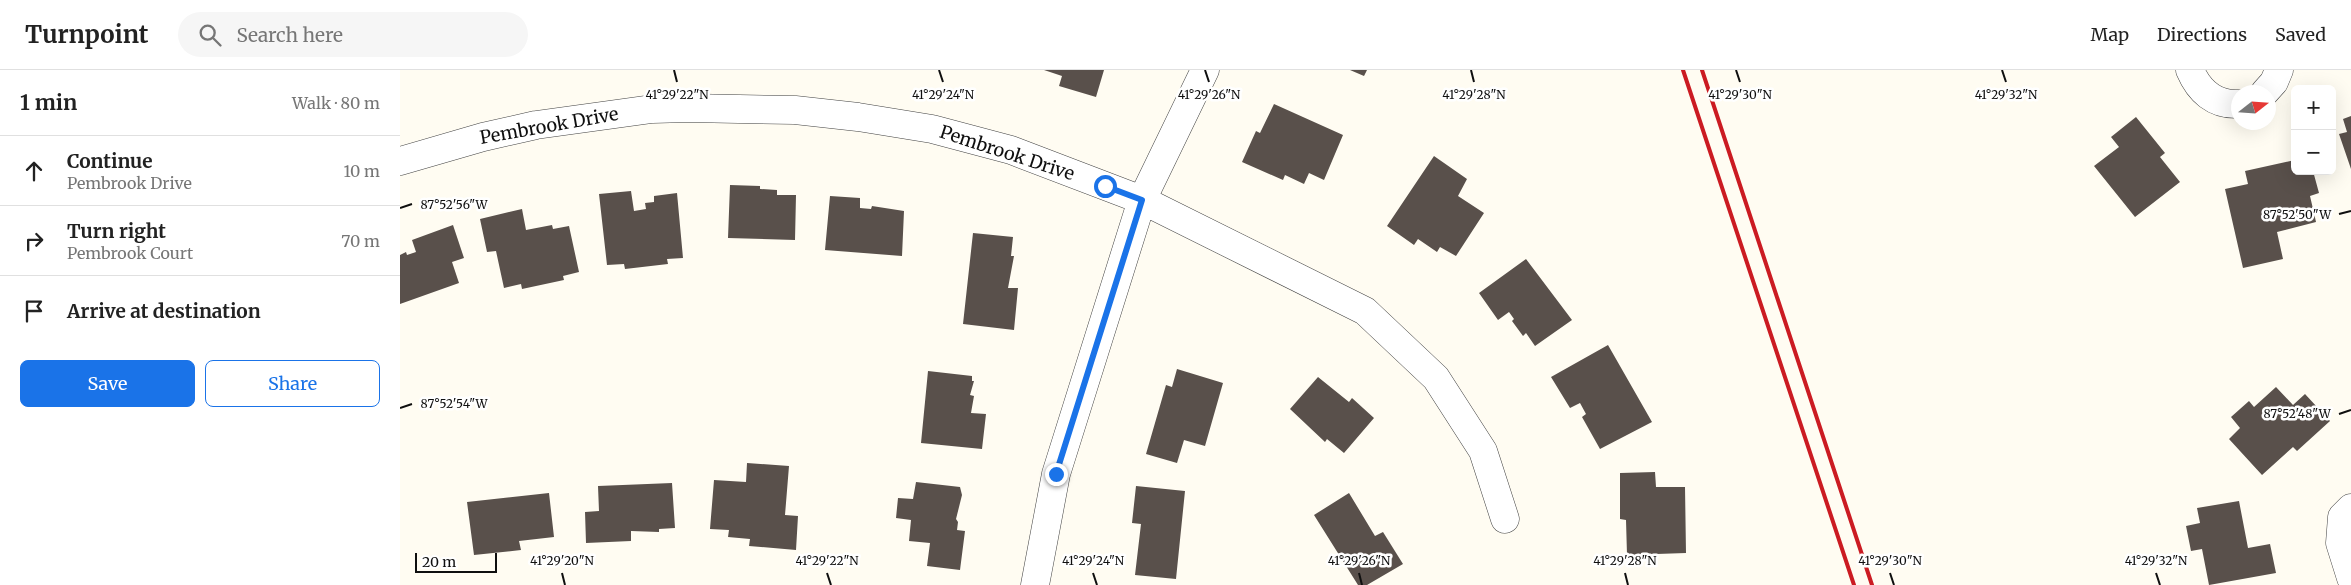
<!DOCTYPE html>
<html lang="en">
<head>
<meta charset="utf-8">
<style>
  body { margin:0; font-family:Merriweather,serif; background:#f6f6f6; color:#222 }
  .controls { position:absolute; right:15px; top:15px; display:grid; overflow:hidden; border-radius:8px; box-shadow:0 5px 20px #0002 }
  .controls button { width:45px; height:45px; display:grid; place-items:center; padding:0; border:0; border-bottom:1px solid #e0e0e0; background:#fff; color:#222; font:25px sans-serif }
  .compass { position:absolute; left:1831px; top:15px; width:45px; height:45px; border-radius:50%; background:#fff; box-shadow:0 5px 20px #0002; rotate:73deg }
  .scale { position:absolute; left:15px; bottom:12px; width:82px; box-sizing:border-box; padding-left:5px; border:2px solid #0f0f0f; border-top:0; font-size:14px; line-height:18px; white-space:nowrap; color:#0f0f0f; -webkit-text-stroke:4px #fff; paint-order:stroke }
  .stop { position:absolute; width:15px; height:15px; margin:-11px; border:4px solid #1a73e8; border-radius:50%; background:#fff }
  .stop.end { background:#1a73e8; border-color:#fff; box-shadow:0 1px 5px #0008 }
  .list { margin:0; padding:0; list-style:none }
  h2 { display:flex; justify-content:space-between; align-items:center; height:65px; margin:0; padding:0 20px; font-size:21px }
  h2 small { font-size:16px; font-weight:400; color:#767676 }
  .list li { display:grid; grid-template-columns:32px 1fr auto; gap:15px; align-items:center; box-sizing:border-box; height:70px; padding:0 20px; border-top:1px solid #e0e0e0 }
  .list b { display:block; font-size:19px; white-space:nowrap }
  .list p { margin:0; font-size:16px; white-space:nowrap; color:#767676 }
  .list em { font-size:16px; font-style:normal; color:#767676 }
  .actions { display:flex; gap:10px; padding:15px 20px }
  .actions a { flex:1; padding:11px 0; border:1px solid #1a73e8; border-radius:8px; text-align:center; font-size:18px; color:#1a73e8 }
  .actions .main { background:#1a73e8; color:#fff }
  .icon { flex:none; width:28px; height:28px; fill:none; stroke:currentColor; stroke-width:2; stroke-linecap:round; stroke-linejoin:round }
  .map { position:relative; flex:none; width:1951px; height:515px; overflow:hidden }
  header { display:flex; align-items:center; gap:30px; box-sizing:border-box; height:70px; padding:0 25px; background:#fff; border-bottom:1px solid #e0e0e0 }
  header strong { font-size:24px }
  nav { display:flex; gap:28px; margin-inline-start:auto; font-size:18px }
  .search { width:350px; height:45px; background:#f6f6f6; display:flex; align-items:center; gap:12px; box-sizing:border-box; padding:0 18px; border-radius:28px; color:#767676; font-size:19px }
  main { display:flex }
  aside { flex:1; background:#fff }
  .map>svg:first-child { display:block }
</style>
</head>
<body>
<header>
<strong>Turnpoint</strong>
<div class="search"><svg class="icon" aria-label="search" viewBox="0 0 24 24"><circle cx="10" cy="10" r="6"/><path d="M15 15l6 6"/></svg>Search here</div>
<nav><a>Map</a><a>Directions</a><a>Saved</a></nav>
</header>
<main>
<aside>
<h2>1 min<small>Walk · 80 m</small></h2>
<ul class="list">
<li><svg class="icon" aria-label="ahead" viewBox="0 0 24 24"><path d="M12 20V5M6 11l6-6 6 6"/></svg><div><b>Continue</b><p>Pembrook Drive</p></div><em>10 m</em></li>
<li><svg class="icon" aria-label="right" viewBox="0 0 24 24"><path d="M7 20v-9h11M14 6l5 5-5 5"/></svg><div><b>Turn right</b><p>Pembrook Court</p></div><em>70 m</em></li>
<li><svg class="icon" aria-label="arrive" viewBox="0 0 24 24"><path d="M6 21V4h12l-3 4 3 4H6"/></svg><div><b>Arrive at destination</b></div></li>
</ul>
<div class="actions"><a class="main">Save</a><a>Share</a></div>
</aside>
<div class="map">
<svg width="1951" height="515" viewBox="0 0 1951 515">
  <rect width="100%" height="100%" fill="#fffcf2"/>
  <path fill="#59504b" d="M644,0H704L696,27L659,16L662,6Z
    M950,0H967L964,6Z
    M874,34L943,65L924,110L909,103L904,114L885,105L883,110L842,92L856,61L860,63Z
    M1951,46V99L1939,64L1947,62L1943,49Z
    M1736,47L1765,83L1760,87L1780,112L1735,147L1694,96L1719,77L1711,67Z
    M1034,86L1067,109L1058,126L1084,143L1056,186L1040,177L1037,182L1018,169L1014,175L987,156Z
    M1895,90V101H1913L1919,123L1910,126L1916,152L1877,162L1883,189L1843,198L1825,119L1848,114L1845,101Z
    M330,115L360,116V119L377,120V125H396L395,170L328,168Z
    M231,121L234,141L246,139L245,133L254,132V126L277,123L283,188L267,189L268,194L225,199L224,194L207,195L199,124Z
    M430,126L460,128V138L471,139L472,136L504,141L502,186L425,180Z
    M122,139L126,160L152,155L153,159L169,156L179,202L163,206L164,210L122,219L121,214L104,218L96,181L87,182L80,149Z
    M53,155L64,188L52,192L59,213L0,234V185L6,182L7,185L16,182L12,170Z
    M573,163L613,167L611,186H614L608,218H618L614,260L563,254Z
    M1126,189L1172,250L1135,276L1126,263L1123,266L1112,251L1114,249L1109,242L1098,250L1079,223Z
    M1208,275L1252,352L1200,379L1182,347L1186,344L1180,333L1170,338L1151,307Z
    M777,299L823,313L805,376L784,370L777,393L746,384L766,315L772,317Z
    M528,301L572,306V311H574L570,325L574,326L571,343L586,344L582,379L521,373Z
    M918,307L949,332L952,328L974,348L944,383L927,369L925,372L890,339Z
    M1876,317L1893,335L1905,324L1930,351L1897,381L1893,377L1862,405L1829,369L1840,358L1831,347L1849,331L1854,337Z
    M347,393L389,396L385,445L398,446L396,480L349,476L350,469L328,467L329,460L310,459L314,410L346,412Z
    M1255,402L1256,417H1285L1286,483L1227,485L1226,450L1220,449V403Z
    M516,412L560,417L562,425L556,449L558,452L557,460L565,461L560,500L527,496L530,473L509,471L511,450L496,448L498,428L513,429Z
    M272,413L275,458L259,459V462L231,461V471L186,473L185,442L199,441L198,416Z
    M736,416L785,421L776,509L735,505L741,454L732,453Z
    M149,423L154,467L119,471L121,480L74,485L67,432Z
    M949,423L975,466L983,462L1003,494L967,515H958L914,445Z
    M1839,431L1848,478L1870,474L1876,503L1809,515L1802,479L1791,481L1786,456L1800,453L1797,438Z"/>
  <g fill="none" stroke-linecap="round" stroke-linejoin="round">
    <g stroke="#424242" stroke-width="29">
      <path id="minor" d="M1790,0C1799,21 1814,35 1838,34
        M1865,22L1874,12L1879,0
        M0,91L83,67L136,55L252,39L288,38L395,40L458,47L532,59L611,80L742,130L965,241L1036,308L1083,381L1105,449
        M1951,438L1942,447L1940,473L1951,508
        M635,515L656,404L742,130L805,0"/>
    </g>
    <use href="#minor" stroke="#fff" stroke-width="28"/>
    <path stroke="#cb1b22" stroke-width="4" d="M1283,0L1454,515
      M1302,0L1472,515"/>
  </g>
  <g fill="none" stroke-linecap="round" stroke-linejoin="round">
    <path stroke="#1a73e8" stroke-width="6" d="M656,404L742,130L705,116"/>
  </g>
  <path fill="none" stroke="#0f0f0f" stroke-width="2" d="M274,0L277,12M539,0L543,12M805,0L809,12M1071,0L1074,12M1336,0L1340,12M1602,0L1606,12M0,138L12,134M1939,144L1951,141M0,338L12,334M1939,344L1951,340M162,503L165,515M427,503L431,515M693,503L697,515M959,503L962,515M1225,503L1228,515M1490,503L1494,515M1756,503L1760,515"/>
  <g text-anchor="middle" stroke-width="5" stroke-linejoin="round" paint-order="stroke">
    <g font-size="18" fill="#0f0f0f" stroke="#fff">
      <text transform="translate(149 56) rotate(-10)" y="6">Pembrook Drive</text>
      <text transform="translate(607 83) rotate(18)" y="6">Pembrook Drive</text>
    </g>
  </g>
  <g font-size="12" text-anchor="middle" fill="#0f0f0f" stroke="#fff" stroke-width="5" stroke-linejoin="round" paint-order="stroke">
    <text x="277" y="29">41°29'22"N</text>
    <text x="543" y="29">41°29'24"N</text>
    <text x="809" y="29">41°29'26"N</text>
    <text x="1074" y="29">41°29'28"N</text>
    <text x="1340" y="29">41°29'30"N</text>
    <text x="1606" y="29">41°29'32"N</text>
    <text x="54" y="139">87°52'56"W</text>
    <text x="1897" y="149">87°52'50"W</text>
    <text x="54" y="338">87°52'54"W</text>
    <text x="1897" y="348">87°52'48"W</text>
    <text x="162" y="495">41°29'20"N</text>
    <text x="427" y="495">41°29'22"N</text>
    <text x="693" y="495">41°29'24"N</text>
    <text x="959" y="495">41°29'26"N</text>
    <text x="1225" y="495">41°29'28"N</text>
    <text x="1490" y="495">41°29'30"N</text>
    <text x="1756" y="495">41°29'32"N</text>
  </g>
</svg>
<div class="controls">
<button>+</button>
<button>−</button>
</div>
<svg class="compass" viewBox="-18 -18 36 36"><path d="M0-13l5 13h-10z" fill="#e53935"/><path d="M0 13l5-13h-10z" fill="#767676"/></svg>
<div class="scale">20 m</div>
<div class="stop" style="left:705px;top:116px"></div>
<div class="stop end" style="left:656px;top:404px"></div>
</div>
</main>
</body>
</html>
